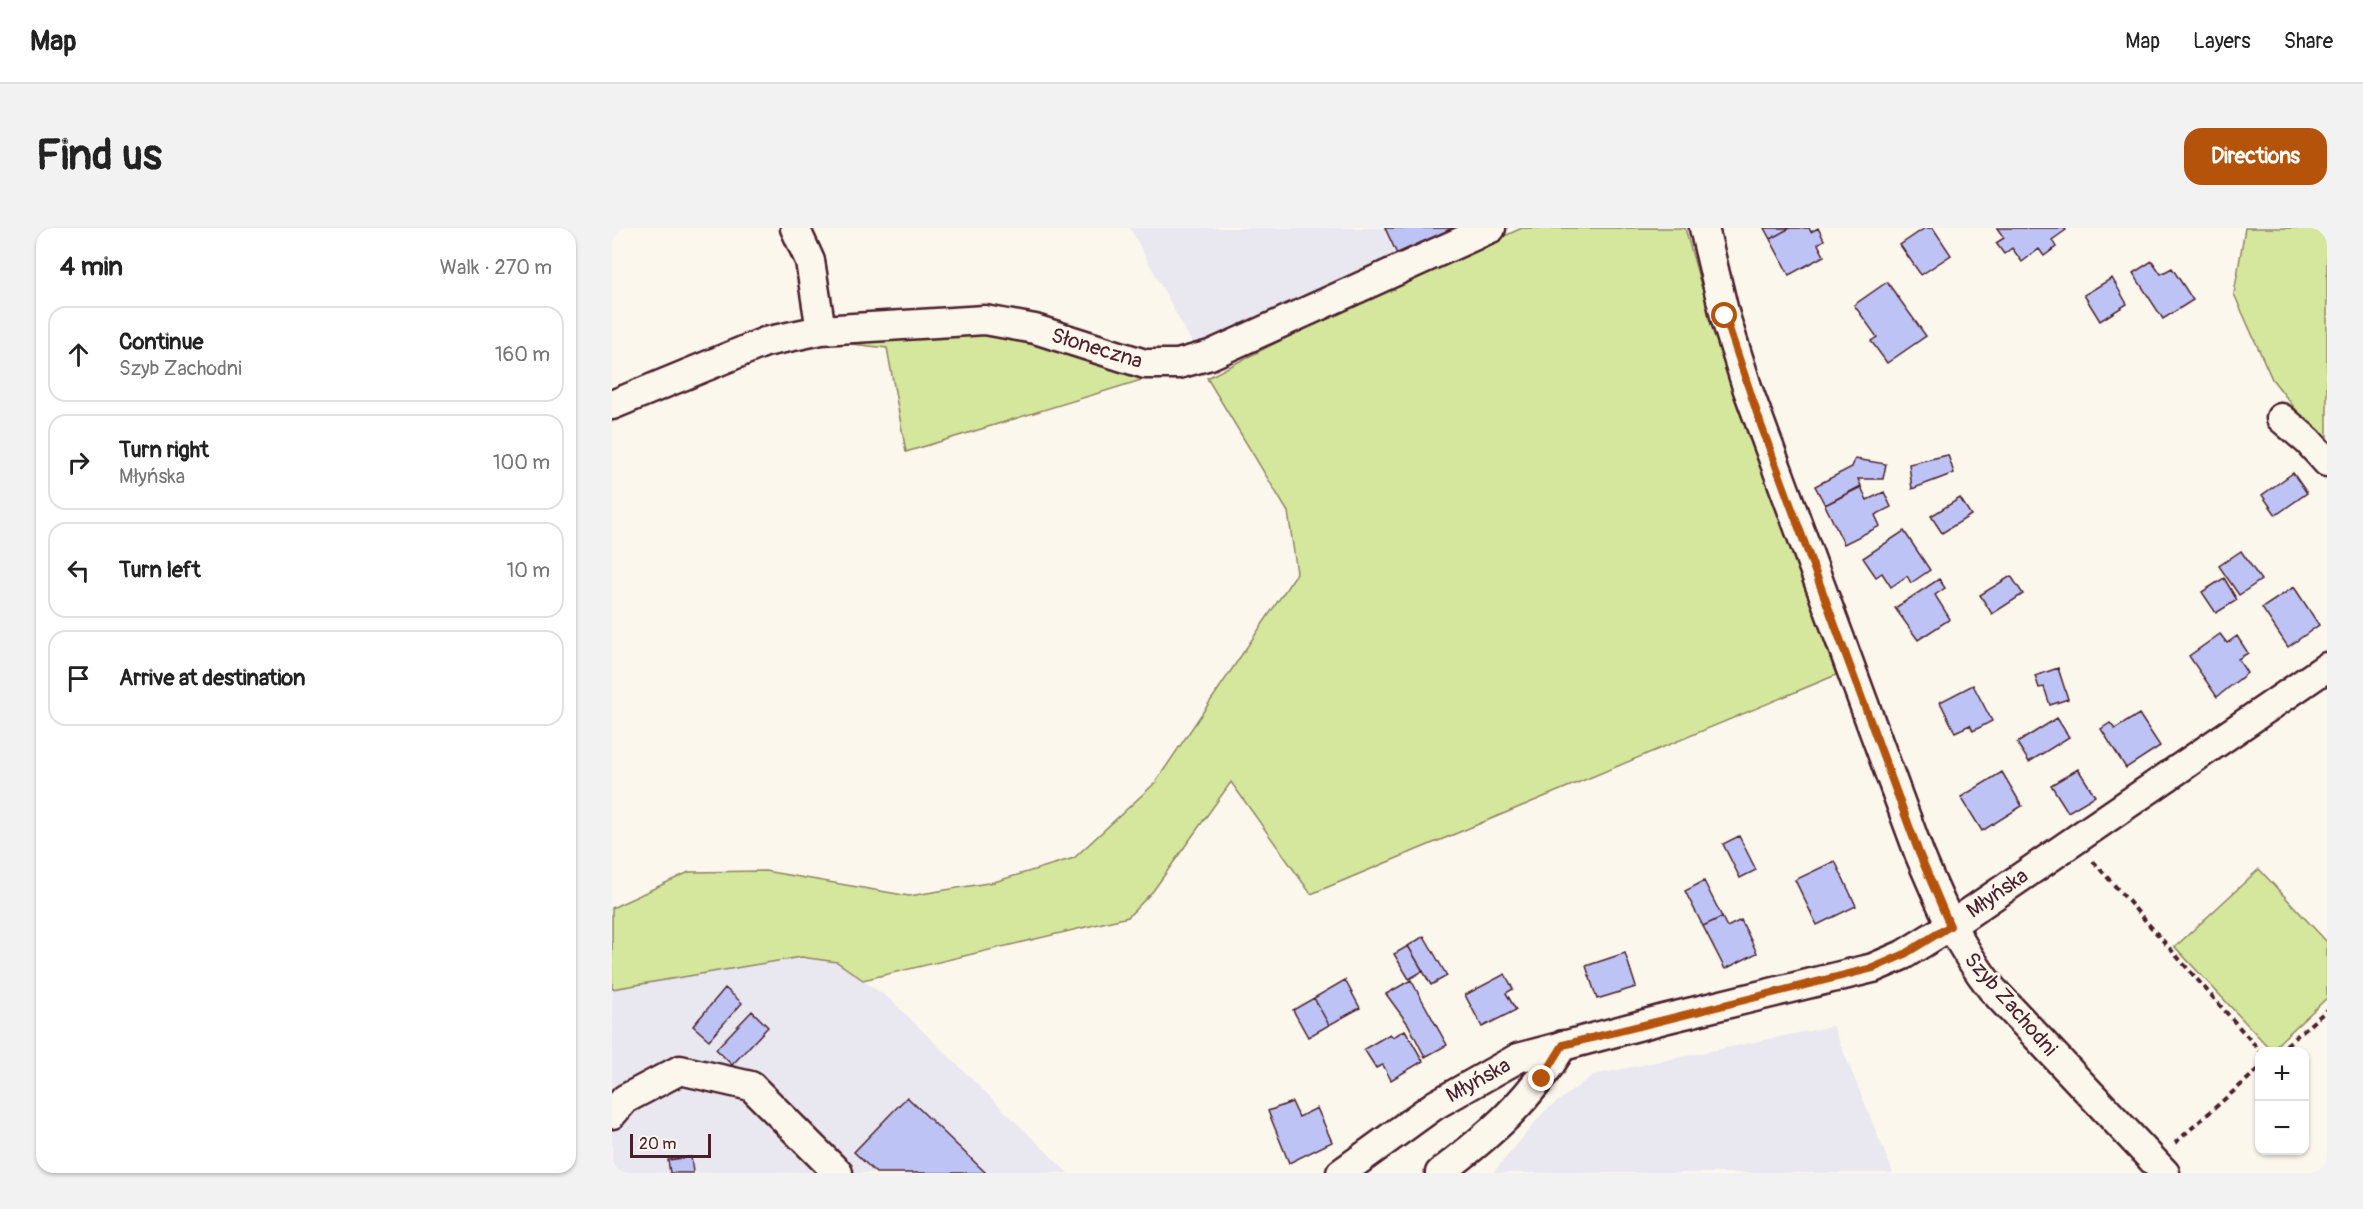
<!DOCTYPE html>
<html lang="en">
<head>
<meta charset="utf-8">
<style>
  body { margin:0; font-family:Pangolin,sans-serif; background:#f2f2f2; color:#222 }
  .controls { position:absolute; right:18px; bottom:18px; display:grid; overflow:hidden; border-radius:12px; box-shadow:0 2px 4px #0004 }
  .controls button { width:54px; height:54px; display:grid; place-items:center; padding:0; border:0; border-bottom:2px solid #e0e0e0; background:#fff; color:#222; font:30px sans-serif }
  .scale { position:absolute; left:18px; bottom:15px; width:81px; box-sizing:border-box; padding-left:6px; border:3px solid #4a1f2b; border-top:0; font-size:16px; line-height:21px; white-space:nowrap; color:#4a1f2b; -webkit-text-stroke:4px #fbf7ec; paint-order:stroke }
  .stop { position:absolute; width:18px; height:18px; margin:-14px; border:4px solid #b45309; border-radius:50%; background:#fff }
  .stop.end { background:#b45309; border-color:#fff; box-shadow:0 2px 6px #0008 }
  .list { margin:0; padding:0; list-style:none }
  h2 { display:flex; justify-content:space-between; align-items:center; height:78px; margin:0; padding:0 24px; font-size:26px }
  h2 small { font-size:20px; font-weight:400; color:#767676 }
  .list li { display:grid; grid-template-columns:39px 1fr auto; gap:18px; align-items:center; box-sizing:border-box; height:96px; margin:0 12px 12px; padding:0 12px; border:2px solid #e0e0e0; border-radius:18px }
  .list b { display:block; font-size:22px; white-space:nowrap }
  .list p { margin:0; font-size:20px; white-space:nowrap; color:#767676 }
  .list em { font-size:20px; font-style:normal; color:#767676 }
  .icon { flex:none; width:33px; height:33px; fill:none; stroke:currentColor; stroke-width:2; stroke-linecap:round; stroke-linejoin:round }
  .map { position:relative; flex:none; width:1715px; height:945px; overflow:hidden; border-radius:18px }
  header { display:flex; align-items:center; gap:36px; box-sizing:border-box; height:84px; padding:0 30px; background:#fff; border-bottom:2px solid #e0e0e0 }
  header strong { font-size:28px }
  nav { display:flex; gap:33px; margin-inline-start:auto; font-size:21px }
  .intro { display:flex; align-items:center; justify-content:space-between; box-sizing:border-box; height:144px; padding:0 36px }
  h1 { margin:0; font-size:42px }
  .button { padding:15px 27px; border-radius:18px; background:#b45309; color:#fff; font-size:21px; font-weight:700 }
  main { display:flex; gap:36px; padding:0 36px }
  aside { flex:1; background:#fff; border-radius:18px; box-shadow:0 2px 4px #0004 }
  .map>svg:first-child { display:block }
</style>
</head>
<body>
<header>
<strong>Map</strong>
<nav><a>Map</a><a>Layers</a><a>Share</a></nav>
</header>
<div class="intro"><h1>Find us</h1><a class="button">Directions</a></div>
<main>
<aside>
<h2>4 min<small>Walk · 270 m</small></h2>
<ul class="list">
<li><svg class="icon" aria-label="ahead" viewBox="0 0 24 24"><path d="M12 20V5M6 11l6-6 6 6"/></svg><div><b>Continue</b><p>Szyb Zachodni</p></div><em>160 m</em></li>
<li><svg class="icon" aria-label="right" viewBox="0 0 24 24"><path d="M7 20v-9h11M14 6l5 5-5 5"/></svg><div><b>Turn right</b><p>Młyńska</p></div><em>100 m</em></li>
<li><svg class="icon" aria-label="left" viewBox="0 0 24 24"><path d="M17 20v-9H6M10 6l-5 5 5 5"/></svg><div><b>Turn left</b></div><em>10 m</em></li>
<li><svg class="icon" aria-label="arrive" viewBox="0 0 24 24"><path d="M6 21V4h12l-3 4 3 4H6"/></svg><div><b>Arrive at destination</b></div></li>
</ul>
</aside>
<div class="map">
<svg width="1715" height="945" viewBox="0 0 1715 945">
  <rect width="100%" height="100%" fill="#fbf7ec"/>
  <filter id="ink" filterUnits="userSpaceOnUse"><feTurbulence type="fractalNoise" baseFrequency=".0167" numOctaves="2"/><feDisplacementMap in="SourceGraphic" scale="12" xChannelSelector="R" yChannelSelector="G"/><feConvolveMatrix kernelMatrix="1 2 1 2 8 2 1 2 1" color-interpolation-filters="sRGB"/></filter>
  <g filter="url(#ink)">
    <path fill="#e9e7ef" d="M518,0H863L584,122Z
      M189,729L225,734L279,772L456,945H0V761Z
      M1221,798L1281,945H881L932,884L981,847Z"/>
    <path fill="#d4e79c" stroke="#8f8364" stroke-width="1.5" d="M910,0H1073L1088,54L1224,447L699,666L619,554L541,663L516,689L251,752L225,734L189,729L0,761V680L77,644L153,643L297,668L382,654L462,630L543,555L685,345L676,284L595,150L716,88Z
      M1633,0H1715V221L1660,151L1622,66Z
      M392,102L536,150L294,224L275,120L230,115L318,103Z
      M1647,641L1715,714V770L1659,822L1563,719Z"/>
    <path fill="#bec3f5" stroke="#4a1f2b" stroke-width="1.5" d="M773,0H843L786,28Z
      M1152,0H1178L1158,11Z
      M1178,0H1197L1199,4L1206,0L1212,12L1206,16L1212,28L1177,47L1158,11Z
      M1313,0H1321L1339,27L1309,47L1288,17Z
      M1385,0H1452L1454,2L1440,12L1444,19L1432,28L1427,21L1410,34L1400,20L1392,26L1384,15L1392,10Z
      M1540,33L1549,46L1560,40L1581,72L1551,91L1521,45Z
      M1500,50L1515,76L1488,93L1472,67Z
      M1275,54L1314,108L1275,135L1259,113L1265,109L1242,77Z
      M1336,227L1342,245L1300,261L1297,236Z
      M1243,231L1274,236L1271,251H1246L1249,258L1213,277L1203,258L1240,239Z
      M1681,245L1695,265L1664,287L1650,267Z
      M1249,259L1255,272L1272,264L1279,279L1263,287L1268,298L1232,316L1213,277Z
      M1348,270L1359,287L1330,305L1319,288Z
      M1292,303L1318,342L1299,355L1295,348L1279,359L1270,345L1264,349L1251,330Z
      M1629,323L1649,352L1627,367L1607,338Z
      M1399,348L1411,366L1380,386L1368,367Z
      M1612,350L1625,372L1604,385L1590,364Z
      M1327,351L1333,360L1323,367L1338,391L1306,412L1283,380Z
      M1682,359L1707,397L1676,419L1650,380Z
      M1608,406L1615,415L1625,408L1636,425L1626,431L1635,445L1605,469L1577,428Z
      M1446,440L1456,471L1438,477L1432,459L1427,460L1423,448Z
      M1361,457L1380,493L1361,503L1358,497L1343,504L1328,474Z
      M1527,486L1548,518L1514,540L1489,501L1498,495L1503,501Z
      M1445,490L1457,509L1417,534L1405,515Z
      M1466,541L1483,568L1456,584L1439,557Z
      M1390,544L1410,578L1370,603L1349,569Z
      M1127,608L1144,642L1128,650L1111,616Z
      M1223,633L1244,678L1205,697L1183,652Z
      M1092,653L1110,689L1091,698L1073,663Z
      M1110,689L1115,699L1129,692L1145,725L1113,741L1091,698Z
      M812,708L835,748L819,757L796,718Z
      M796,718L811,743L797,751L782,726Z
      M1013,725L1024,759L985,771L974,738Z
      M893,746L901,761L894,765L904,782L870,799L853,767Z
      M733,752L748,780L717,797L702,770Z
      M799,752L835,817L813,829L796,796L774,766Z
      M113,760L130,775L97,812L81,798Z
      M702,770L717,797L696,809L681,782Z
      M140,783L156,799L120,837L104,821Z
      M793,802L811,833L779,852L771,837L764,840L752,821L778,806L781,809Z
      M295,869L374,945H264L242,924Z
      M680,874L687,889L705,880L720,914L677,935L656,883Z
      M79,929L81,945H58L56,932Z"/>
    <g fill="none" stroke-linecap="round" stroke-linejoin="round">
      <g stroke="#4a1f2b" stroke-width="33">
        <path id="minor" d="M183,0L198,33L209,102
          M1092,0L1113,88L1136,162L1307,625C1328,675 1346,718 1380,761L1553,945
          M0,177L153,114L209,102L373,92L423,101L533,136H566L598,127L879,0
          M1669,190L1696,213L1715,234
          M0,886L13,871L68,842L139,858L226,945
          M729,945L823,877L906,830L1052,791L1261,740L1291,727L1338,698L1715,439
          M828,945C880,905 916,874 951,817"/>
      </g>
      <path stroke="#4a1f2b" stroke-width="4" stroke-dasharray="6 4.5" stroke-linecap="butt" d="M1481,633L1649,824
        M1666,824L1715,782
        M1563,915L1648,840"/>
      <use href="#minor" stroke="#fbf7ec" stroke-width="28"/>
    </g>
  </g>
  <g fill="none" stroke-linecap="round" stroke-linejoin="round" filter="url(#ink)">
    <path stroke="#b45309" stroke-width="8" d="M930,851L951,817L1261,740L1291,727L1338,698L1307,625L1149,197L1113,88"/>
  </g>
  <g text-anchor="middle" stroke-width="6" stroke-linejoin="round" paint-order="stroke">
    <g font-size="21" fill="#4a1f2b" stroke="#fbf7ec">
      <text transform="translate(485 120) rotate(17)" y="7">Słoneczna</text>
      <text transform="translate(1385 665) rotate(-35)" y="7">Młyńska</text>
      <text transform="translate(1399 776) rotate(49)" y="7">Szyb Zachodni</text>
      <text transform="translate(866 852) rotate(-29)" y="7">Młyńska</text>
    </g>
  </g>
</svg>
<div class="controls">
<button>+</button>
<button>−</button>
</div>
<div class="scale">20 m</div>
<div class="stop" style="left:1113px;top:88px"></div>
<div class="stop end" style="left:930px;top:851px"></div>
</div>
</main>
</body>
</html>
